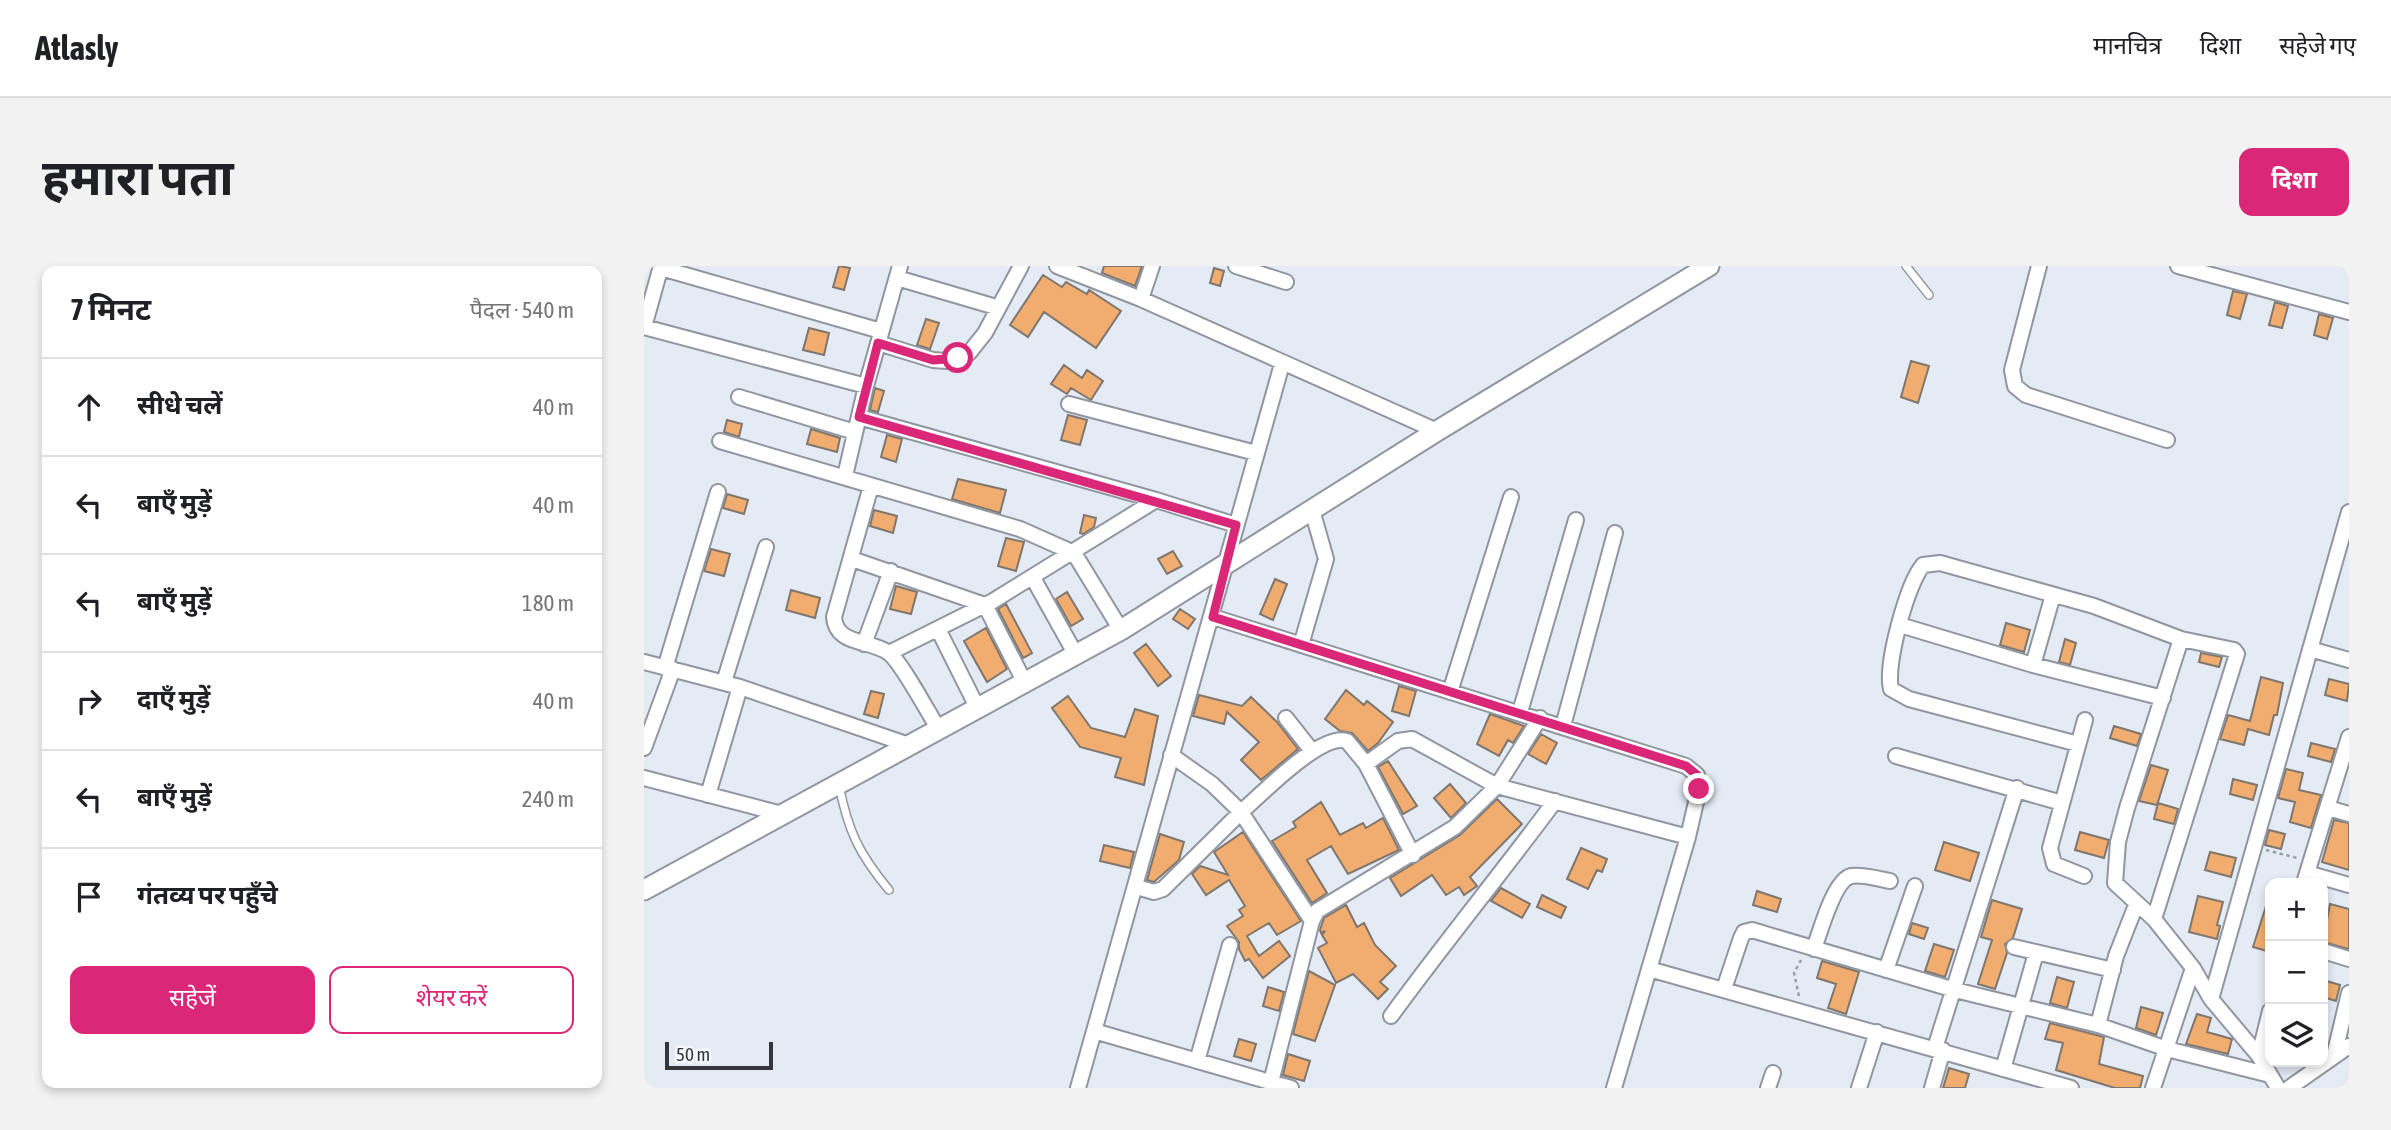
<!DOCTYPE html>
<html lang="hi">
<head>
<meta charset="utf-8">
<style>
  body { margin:0; font-family:"Asap Condensed","Noto Sans Devanagari",sans-serif; background:#f2f2f2; color:#202124 }
  .controls { position:absolute; right:21px; bottom:21px; display:grid; overflow:hidden; border-radius:14px; box-shadow:0 4px 10px #0003 }
  .controls button { width:63px; height:63px; display:grid; place-items:center; padding:0; border:0; border-bottom:2px solid #e0e0e0; background:#fff; color:#202124; font:35px sans-serif }
  .scale { position:absolute; left:21px; bottom:18px; width:108px; box-sizing:border-box; padding-left:7px; border:4px solid #34363b; border-top:0; font-size:19px; line-height:24px; white-space:nowrap; color:#34363b; -webkit-text-stroke:5px #f4f8fe; paint-order:stroke }
  .stop { position:absolute; width:21px; height:21px; margin:-16px; border:5px solid #db2777; border-radius:50%; background:#fff }
  .stop.end { background:#db2777; border-color:#fff; box-shadow:0 2px 7px #0008 }
  .list { margin:0; padding:0; list-style:none }
  h2 { display:flex; justify-content:space-between; align-items:center; height:91px; margin:0; padding:0 28px; font-size:30px }
  h2 small { font-size:23px; font-weight:400; color:#757577 }
  .list li { display:grid; grid-template-columns:46px 1fr auto; gap:21px; align-items:center; box-sizing:border-box; height:98px; padding:0 28px; border-top:2px solid #e0e0e0 }
  .list b { display:block; font-size:26px; white-space:nowrap }
  .list em { font-size:23px; font-style:normal; color:#757577 }
  .actions { display:flex; gap:14px; padding:21px 28px }
  .actions a { flex:1; padding:16px 0; border:2px solid #db2777; border-radius:14px; text-align:center; font-size:24px; color:#db2777 }
  .actions .main { background:#db2777; color:#fff }
  .icon { flex:none; width:38px; height:38px; fill:none; stroke:currentColor; stroke-width:2; stroke-linecap:round; stroke-linejoin:round }
  .map { position:relative; flex:none; width:1705px; height:822px; overflow:hidden; border-radius:14px }
  header { display:flex; align-items:center; gap:42px; box-sizing:border-box; height:98px; padding:0 35px; background:#fff; border-bottom:2px solid #e0e0e0 }
  header strong { font-size:33px }
  nav { display:flex; gap:38px; margin-inline-start:auto; font-size:24px }
  .intro { display:flex; align-items:center; justify-content:space-between; box-sizing:border-box; height:168px; padding:0 42px }
  h1 { margin:0; font-size:49px }
  .button { padding:18px 32px; border-radius:14px; background:#db2777; color:#fff; font-size:24px; font-weight:700 }
  main { display:flex; gap:42px; padding:0 42px }
  aside { flex:1; background:#fff; border-radius:14px; box-shadow:0 4px 10px #0003 }
  .map>svg:first-child { display:block }
</style>
</head>
<body>
<header>
<strong>Atlasly</strong>
<nav><a>मानचित्र</a><a>दिशा</a><a>सहेजे गए</a></nav>
</header>
<div class="intro"><h1>हमारा पता</h1><a class="button">दिशा</a></div>
<main>
<aside>
<h2>7 मिनट<small>पैदल · 540 m</small></h2>
<ul class="list">
<li><svg class="icon" aria-label="ahead" viewBox="0 0 24 24"><path d="M12 20V5M6 11l6-6 6 6"/></svg><div><b>सीधे चलें</b></div><em>40 m</em></li>
<li><svg class="icon" aria-label="left" viewBox="0 0 24 24"><path d="M17 20v-9H6M10 6l-5 5 5 5"/></svg><div><b>बाएँ मुड़ें</b></div><em>40 m</em></li>
<li><svg class="icon" aria-label="left" viewBox="0 0 24 24"><path d="M17 20v-9H6M10 6l-5 5 5 5"/></svg><div><b>बाएँ मुड़ें</b></div><em>180 m</em></li>
<li><svg class="icon" aria-label="right" viewBox="0 0 24 24"><path d="M7 20v-9h11M14 6l5 5-5 5"/></svg><div><b>दाएँ मुड़ें</b></div><em>40 m</em></li>
<li><svg class="icon" aria-label="left" viewBox="0 0 24 24"><path d="M17 20v-9H6M10 6l-5 5 5 5"/></svg><div><b>बाएँ मुड़ें</b></div><em>240 m</em></li>
<li><svg class="icon" aria-label="arrive" viewBox="0 0 24 24"><path d="M6 21V4h12l-3 4 3 4H6"/></svg><div><b>गंतव्य पर पहुँचे</b></div></li>
</ul>
<div class="actions"><a class="main">सहेजें</a><a>शेयर करें</a></div>
</aside>
<div class="map">
<svg width="1705" height="822" viewBox="0 0 1705 822">
  <rect width="100%" height="100%" fill="#e4ebf5"/>
  <path fill="#f0ad6f" stroke="#7f766e" stroke-width="2" d="M195,0L206,2L200,24L189,21Z
    M460,0H498L491,20L458,7Z
    M570,2L580,5L576,20L566,17Z
    M399,9L418,21L422,16L443,28L445,24L477,45L452,82L400,46L384,71L366,59Z
    M1589,25L1603,28L1596,53L1583,49Z
    M1631,36L1644,40L1638,62L1625,59Z
    M1675,48L1689,52L1683,73L1670,69Z
    M282,53L295,57L286,83L273,79Z
    M165,62L185,67L180,89L159,84Z
    M1267,95L1285,100L1274,137L1257,131Z
    M420,99L438,112L443,104L459,115L447,134L427,122L423,128L407,118Z
    M231,122L240,125L234,146L226,144Z
    M424,149L443,154L436,179L417,174Z
    M83,154L98,158L95,171L80,166Z
    M167,163L196,172L193,186L163,178Z
    M243,169L258,173L252,196L237,191Z
    M314,213L362,224L356,247L308,233Z
    M83,228L104,234L100,248L79,242Z
    M230,244L253,250L249,267L226,260Z
    M440,249L452,252L450,261L439,268L436,267Z
    M362,272L380,276L372,305L354,300Z
    M67,283L86,288L80,310L60,305Z
    M529,285L538,300L523,308L514,293Z
    M631,313L643,318L629,354L616,348Z
    M252,320L273,326L267,348L246,343Z
    M147,324L176,332L171,352L142,344Z
    M423,326L439,353L427,360L412,333Z
    M362,338L388,387L379,392L354,343Z
    M536,343L551,353L544,363L529,353Z
    M1362,357L1386,364L1380,386L1356,379Z
    M342,362L363,403L343,416L320,375Z
    M1421,373L1432,377L1426,399L1415,396Z
    M502,378L527,410L514,420L490,387Z
    M1557,387L1578,391L1575,401L1555,396Z
    M1617,411L1639,417L1633,449H1630L1625,469L1604,463L1600,479L1576,473L1584,449L1606,455Z
    M1685,413L1705,418L1703,435L1681,429Z
    M755,420L772,425L765,450L748,445Z
    M702,424L720,439L723,435L749,456L734,477L724,485L708,467L696,465L681,453Z
    M227,425L240,428L234,452L220,448Z
    M555,429L598,440L607,431L633,456L654,483L617,514L597,494L615,476L583,446L580,458L549,450Z
    M424,430L447,462L481,471L491,443L514,450L500,519L471,511L477,492L436,481L408,442Z
    M846,448L880,460L869,477L864,474L855,490L833,478Z
    M1470,460L1497,468L1493,480L1466,472Z
    M897,468L913,477L902,498L884,488Z
    M1667,477L1691,483L1687,496L1664,490Z
    M744,495L773,540L759,548L734,501Z
    M1507,499L1524,504L1513,539L1495,535Z
    M1642,503L1659,507L1655,524L1677,529L1667,562L1646,556L1651,536L1634,532Z
    M1589,513L1613,519L1609,534L1586,528Z
    M806,518L822,537L807,552L790,532Z
    M853,533L878,558L826,611L833,620L820,629L815,621L802,629L788,609L757,630L746,612L816,569Z
    M677,536L696,569L719,557L722,562L739,552L755,584L704,608L687,580L663,594L683,627L668,637L628,575L652,561L649,556Z
    M1514,537L1534,543L1530,558L1510,553Z
    M1690,554L1705,557V604L1678,596Z
    M1625,564L1641,568L1637,583L1621,579Z
    M599,566L657,655L633,669L625,657L603,670L615,690L635,675L646,690L619,712L605,693L601,695L595,683V676L583,660L599,650L595,644L601,640L585,614L562,629L548,608L556,600L584,609L570,586Z
    M1436,566L1465,574L1460,592L1431,584Z
    M516,568L540,576L535,594L510,616L503,614Z
    M1300,576L1335,587L1326,615L1291,604Z
    M460,579L490,586L486,602L456,595Z
    M937,582L963,593L958,606L953,604L944,623L923,613Z
    M1566,586L1592,592L1587,611L1561,604Z
    M857,622L886,638L878,652L847,635Z
    M1113,625L1137,633L1133,646L1109,639Z
    M898,629L922,641L917,652L893,641Z
    M1554,630L1579,636L1573,659L1576,660L1573,673L1545,666Z
    M1348,634L1378,643L1369,672L1361,678L1363,687L1351,723L1334,718L1348,674L1337,671Z
    M1623,637H1626V686L1609,681Z
    M1686,638L1705,643V683L1679,676Z
    M702,639L713,661L720,657L731,679L752,700L736,716L744,723L734,733L709,708L692,717L674,682L683,677L678,669L681,665L677,667L676,664L680,652Z
    M1268,657L1284,662L1280,673L1265,668Z
    M1290,678L1310,684L1301,711L1281,705Z
    M1178,695L1215,706L1202,748L1184,742L1192,718L1173,712Z
    M665,705L691,719L671,775L649,768Z
    M1413,711L1430,716L1423,742L1406,737Z
    M1679,714L1696,719L1692,735L1679,731Z
    M624,721L640,726L635,745L619,740Z
    M1497,741L1519,747L1512,769L1492,762Z
    M1553,748L1567,752L1563,766L1588,773L1584,788L1542,778Z
    M1406,757L1460,771L1455,798L1499,810L1496,822H1471L1412,804L1419,777L1401,773Z
    M595,773L612,778L607,795L590,790Z
    M644,788L666,795L660,815L639,809Z
    M1305,802L1325,808L1321,822H1299Z"/>
  <g fill="none" stroke-linecap="round" stroke-linejoin="round">
    <g stroke="#9096a0" stroke-width="10">
      <path id="service" d="M1262,0L1285,29
        M195,519C204,565 215,588 245,624"/>
    </g>
    <g stroke="#9096a0" stroke-width="18">
      <path id="minor" d="M413,0L497,33L793,165
        M592,0L642,16
        M1395,0L1368,104L1371,120L1382,129L1523,174
        M1534,0L1705,46
        M17,2L237,65
        M253,12L352,41
        M497,33L508,0
        M0,61L222,120
        M0,61L17,0
        M234,77L289,94L303,95L325,87L341,67L377,0
        M95,131L211,166
        M425,138L612,187
        M215,151L512,234
        M76,175L376,263L430,287L477,364
        M201,210L222,120L256,0
        M227,220L190,351C192,380 226,373 245,387C258,397 285,448 295,464
        M208,293L341,339L381,417
        M389,312L432,389
        M569,351L1042,500L1053,509L1055,523L1044,571L970,822
        M1256,359L1389,399L1519,432
        M294,363L334,443
        M1537,373L1483,542L1474,576L1471,617L1510,653L1549,702L1567,733L1615,790L1634,822
        M220,378L247,305
        M657,379L682,293L668,244
        M1666,383L1705,394
        M245,387L349,335L512,234L592,259
        M0,396L96,421L268,480
        M1389,399L1409,329
        M21,402L74,226
        M80,416L122,281
        M806,426L867,231
        M876,446L932,254
        M642,452L668,485
        M919,460L971,267
        M1434,478L1265,433L1247,423C1241,399 1263,318 1279,299L1296,297L1450,340L1537,373L1590,384L1593,388L1510,653
        M0,482L29,403
        M527,489L568,518L597,546C617,529 677,466 703,475L722,498L769,589
        M1252,490L1418,537
        M722,498L754,475L768,473L853,520L1044,571
        M0,512L138,548
        M64,529L96,421
        M1684,542L1705,548
        M1663,607L1705,619
        M1440,610L1410,598L1406,582L1441,454
        M1660,617L1705,471
        M493,621L510,626L519,623L597,546L668,655
        M1370,681L1469,704
        M1170,683C1176,666 1190,614 1207,610C1219,608 1235,613 1246,615
        M1679,685L1705,693
        M1005,703L1427,822
        M1242,704L1271,620
        M1080,723L1097,672L1100,666L1108,664L1311,724L1454,759L1523,783L1626,809
        M1567,733L1705,246
        M747,750C800,677 857,608 911,535
        M1454,759L1472,690L1492,639
        M450,765L647,822
        M1291,782L1373,522
        M1615,790L1626,745
        M1690,790L1705,727
        M553,795L586,679
        M1359,803L1392,687
        M627,816L668,655L673,645L811,561L853,520L896,452
        M434,822L638,98
        M1124,822L1129,807
        M1215,822L1233,766
        M1288,822L1299,784
        M1509,822L1549,702
        M1645,822L1705,780"/>
    </g>
    <g stroke="#9096a0" stroke-width="23">
      <path id="tertiary" d="M0,624L477,364L793,165L1065,0"/>
    </g>
    <path stroke="#999ea6" stroke-width="2.5" stroke-dasharray="3.5 3.5" stroke-linecap="butt" d="M1622,584L1653,592
      M1155,730L1150,707L1157,694"/>
    <use href="#service" stroke="#fff" stroke-width="7"/>
    <use href="#minor" stroke="#fff" stroke-width="14"/>
    <use href="#tertiary" stroke="#fff" stroke-width="19"/>
  </g>
  <g fill="none" stroke-linecap="round" stroke-linejoin="round">
    <path stroke="#db2777" stroke-width="9" d="M314,92L289,94L234,77L215,151L592,259L569,351L1042,500L1053,509L1055,523"/>
  </g>
</svg>
<div class="controls">
<button>+</button>
<button>−</button>
<button><svg class="icon" aria-label="layers" viewBox="0 0 24 24"><path d="M12 4l9 5-9 5-9-5zM3 14l9 5 9-5"/></svg></button>
</div>
<div class="scale">50 m</div>
<div class="stop" style="left:314px;top:92px"></div>
<div class="stop end" style="left:1055px;top:523px"></div>
</div>
</main>
</body>
</html>
